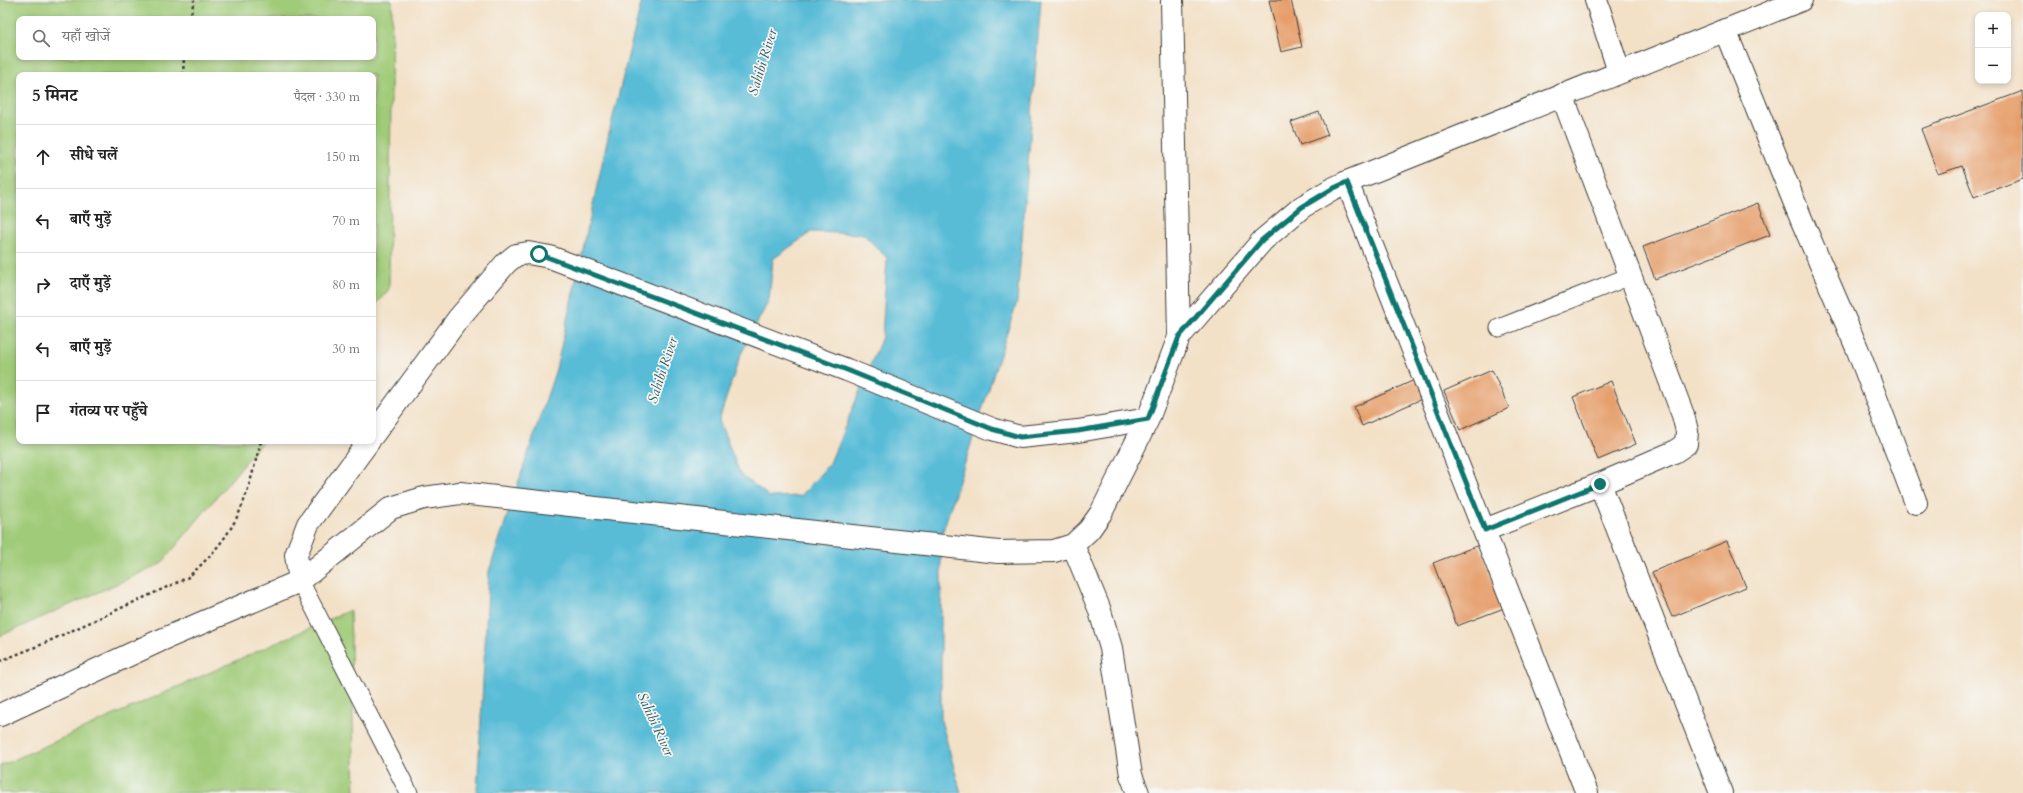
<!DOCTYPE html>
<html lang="hi">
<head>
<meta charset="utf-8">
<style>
  body { margin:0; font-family:Cardo,"Noto Serif Devanagari",serif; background:#f2f2f2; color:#222 }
  .controls { position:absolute; right:12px; top:12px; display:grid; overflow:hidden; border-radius:8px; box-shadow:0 2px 6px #0003 }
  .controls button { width:36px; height:36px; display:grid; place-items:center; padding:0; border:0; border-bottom:1px solid #e0e0e0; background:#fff; color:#222; font:20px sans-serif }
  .stop { position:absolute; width:12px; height:12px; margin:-9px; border:3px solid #0f766e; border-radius:50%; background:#fff }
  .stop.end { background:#0f766e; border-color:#fff; box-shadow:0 1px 4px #0008 }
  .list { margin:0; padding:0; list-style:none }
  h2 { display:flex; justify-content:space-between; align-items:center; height:52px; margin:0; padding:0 16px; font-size:17px }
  h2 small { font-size:13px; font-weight:400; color:#767676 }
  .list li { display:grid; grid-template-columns:26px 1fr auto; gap:12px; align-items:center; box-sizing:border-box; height:64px; padding:0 16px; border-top:1px solid #e0e0e0 }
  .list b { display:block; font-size:15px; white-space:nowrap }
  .list em { font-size:13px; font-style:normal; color:#767676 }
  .icon { flex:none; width:22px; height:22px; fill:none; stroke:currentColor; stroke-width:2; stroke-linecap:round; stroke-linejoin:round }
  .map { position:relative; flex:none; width:2023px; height:793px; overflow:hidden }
  .search { position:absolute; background:#fff; box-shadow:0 2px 6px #0003; left:16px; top:16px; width:360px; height:44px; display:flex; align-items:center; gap:10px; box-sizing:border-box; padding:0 14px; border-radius:8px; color:#767676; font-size:15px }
  .panel { position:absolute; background:#fff; box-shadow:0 2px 6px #0003; left:16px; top:72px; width:360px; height:372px; border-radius:8px }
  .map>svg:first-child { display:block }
</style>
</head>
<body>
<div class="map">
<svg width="2023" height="793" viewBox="0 0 2023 793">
  <rect width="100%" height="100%" fill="#f6f6f2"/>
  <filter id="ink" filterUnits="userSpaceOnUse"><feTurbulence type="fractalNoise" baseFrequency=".025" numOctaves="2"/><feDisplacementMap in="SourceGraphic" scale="8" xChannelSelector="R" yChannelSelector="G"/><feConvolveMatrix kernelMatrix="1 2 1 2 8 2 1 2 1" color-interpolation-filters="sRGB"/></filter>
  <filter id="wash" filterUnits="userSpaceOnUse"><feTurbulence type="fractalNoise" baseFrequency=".012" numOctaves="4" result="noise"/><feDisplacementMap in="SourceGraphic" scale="16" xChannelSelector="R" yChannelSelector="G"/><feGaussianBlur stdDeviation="0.9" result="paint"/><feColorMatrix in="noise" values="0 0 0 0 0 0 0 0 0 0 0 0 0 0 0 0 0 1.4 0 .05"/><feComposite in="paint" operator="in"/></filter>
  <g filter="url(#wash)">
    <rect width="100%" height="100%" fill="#f3e1c7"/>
    <path fill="#a0cb78" stroke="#5e744a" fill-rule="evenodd" d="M0,0H392L389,289L373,308V75H19V441H263L161,564L0,636ZM19,19H373V57H19Z
      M350,610L355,793H0V766Z"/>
    <path fill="#59bcd7" stroke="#3a6c7a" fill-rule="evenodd" d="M642,0H1041L1017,302L941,537V720L961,793H477L489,571L556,369L609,133ZM811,232L863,234L887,258L882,337L830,463L801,496L770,497L740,474L719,420L740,356L769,300L773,259Z"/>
    <g id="blocks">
      <path fill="#e69e6b" d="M1269,0H1291L1302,47L1281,52Z
        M2023,91V179L1974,197L1962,166L1938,174L1921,129Z
        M1319,112L1328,135L1300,145L1291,122Z
        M1758,203L1770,235L1655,279L1643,247Z
        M1492,370L1509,408L1460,430L1444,391Z
        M1417,379L1426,397L1362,426L1354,407Z
        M1611,381L1636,444L1598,460L1573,397Z
        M1727,541L1746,587L1672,617L1652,572Z
        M1479,545L1504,608L1457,626L1433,563Z"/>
    </g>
  </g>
  <g filter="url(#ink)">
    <use href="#blocks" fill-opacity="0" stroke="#3c3a36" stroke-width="1"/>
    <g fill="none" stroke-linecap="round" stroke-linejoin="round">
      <g stroke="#3c3a36" stroke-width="19">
        <path id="service" d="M1499,328L1630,276
          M300,581L409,793"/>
      </g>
      <g stroke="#3c3a36" stroke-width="24">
        <path id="minor" d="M1172,0L1179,337
          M1596,0L1619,72
          M1725,30L1802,221L1857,348L1916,503
          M1347,182L1587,793
          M1600,484L1721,793
          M1485,530L1600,484L1674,452L1686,444L1687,431L1683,415L1562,95"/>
      </g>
      <g stroke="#3c3a36" stroke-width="24">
        <path id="tertiary" d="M373,435L458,319L506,263L516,255L528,253L550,257L847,370L992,429L1020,437L1078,431L1148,419
          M1073,545L1099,608L1111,648L1131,775L1138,793
          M300,581L296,555L308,524L369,441
          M0,715L159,641L300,581L391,508L424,498L460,493L998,552L1054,551L1073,545L1089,530L1101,513L1148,419L1179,337L1263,240L1302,207L1332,189L1347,182L1801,0"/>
      </g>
      <path stroke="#3c3a36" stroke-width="2.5" stroke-dasharray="3 3" stroke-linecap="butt" d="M190,19L194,0
        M183,75L184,57
        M0,661L38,646L187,578C203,564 220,546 231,528C247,502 253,470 261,441"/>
      <use href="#service" stroke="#fff" stroke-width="17"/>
      <use href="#minor" stroke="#fff" stroke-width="22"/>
      <use href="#tertiary" stroke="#fff" stroke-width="22"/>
    </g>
  </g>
  <g fill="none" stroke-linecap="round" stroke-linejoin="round" filter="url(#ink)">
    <path stroke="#0f766e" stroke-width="5" d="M539,254L847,370L992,429L1020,437L1078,431L1148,419L1179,337L1262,240L1302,207L1332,189L1347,182L1485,530L1600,484"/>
  </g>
  <g text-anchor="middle" stroke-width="3.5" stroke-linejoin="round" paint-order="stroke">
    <g font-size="14" font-style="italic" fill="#345c67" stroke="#f6f6f2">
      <text transform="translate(762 62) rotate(-73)" y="5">Sahibi River</text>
      <text transform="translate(662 370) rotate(-72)" y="5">Sahibi River</text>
      <text transform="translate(656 724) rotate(65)" y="5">Sahibi River</text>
    </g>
  </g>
</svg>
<div class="controls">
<button>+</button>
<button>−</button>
</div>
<div class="stop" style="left:539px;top:254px"></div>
<div class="stop end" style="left:1600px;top:484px"></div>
<div class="search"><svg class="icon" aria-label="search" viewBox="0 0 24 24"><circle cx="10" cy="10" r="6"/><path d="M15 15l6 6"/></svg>यहाँ खोजें</div>
<section class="panel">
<h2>5 मिनट<small>पैदल · 330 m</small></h2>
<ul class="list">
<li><svg class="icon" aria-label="ahead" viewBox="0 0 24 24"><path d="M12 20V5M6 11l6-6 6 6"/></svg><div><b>सीधे चलें</b></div><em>150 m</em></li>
<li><svg class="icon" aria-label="left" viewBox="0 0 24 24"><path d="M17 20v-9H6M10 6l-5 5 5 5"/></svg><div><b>बाएँ मुड़ें</b></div><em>70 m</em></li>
<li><svg class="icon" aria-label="right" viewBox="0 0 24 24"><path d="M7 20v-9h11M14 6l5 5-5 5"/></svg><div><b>दाएँ मुड़ें</b></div><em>80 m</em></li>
<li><svg class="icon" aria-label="left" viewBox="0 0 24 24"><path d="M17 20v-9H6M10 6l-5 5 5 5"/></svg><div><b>बाएँ मुड़ें</b></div><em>30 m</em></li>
<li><svg class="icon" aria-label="arrive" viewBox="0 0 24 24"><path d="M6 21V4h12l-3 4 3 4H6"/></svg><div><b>गंतव्य पर पहुँचे</b></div></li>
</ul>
</section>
</div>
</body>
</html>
